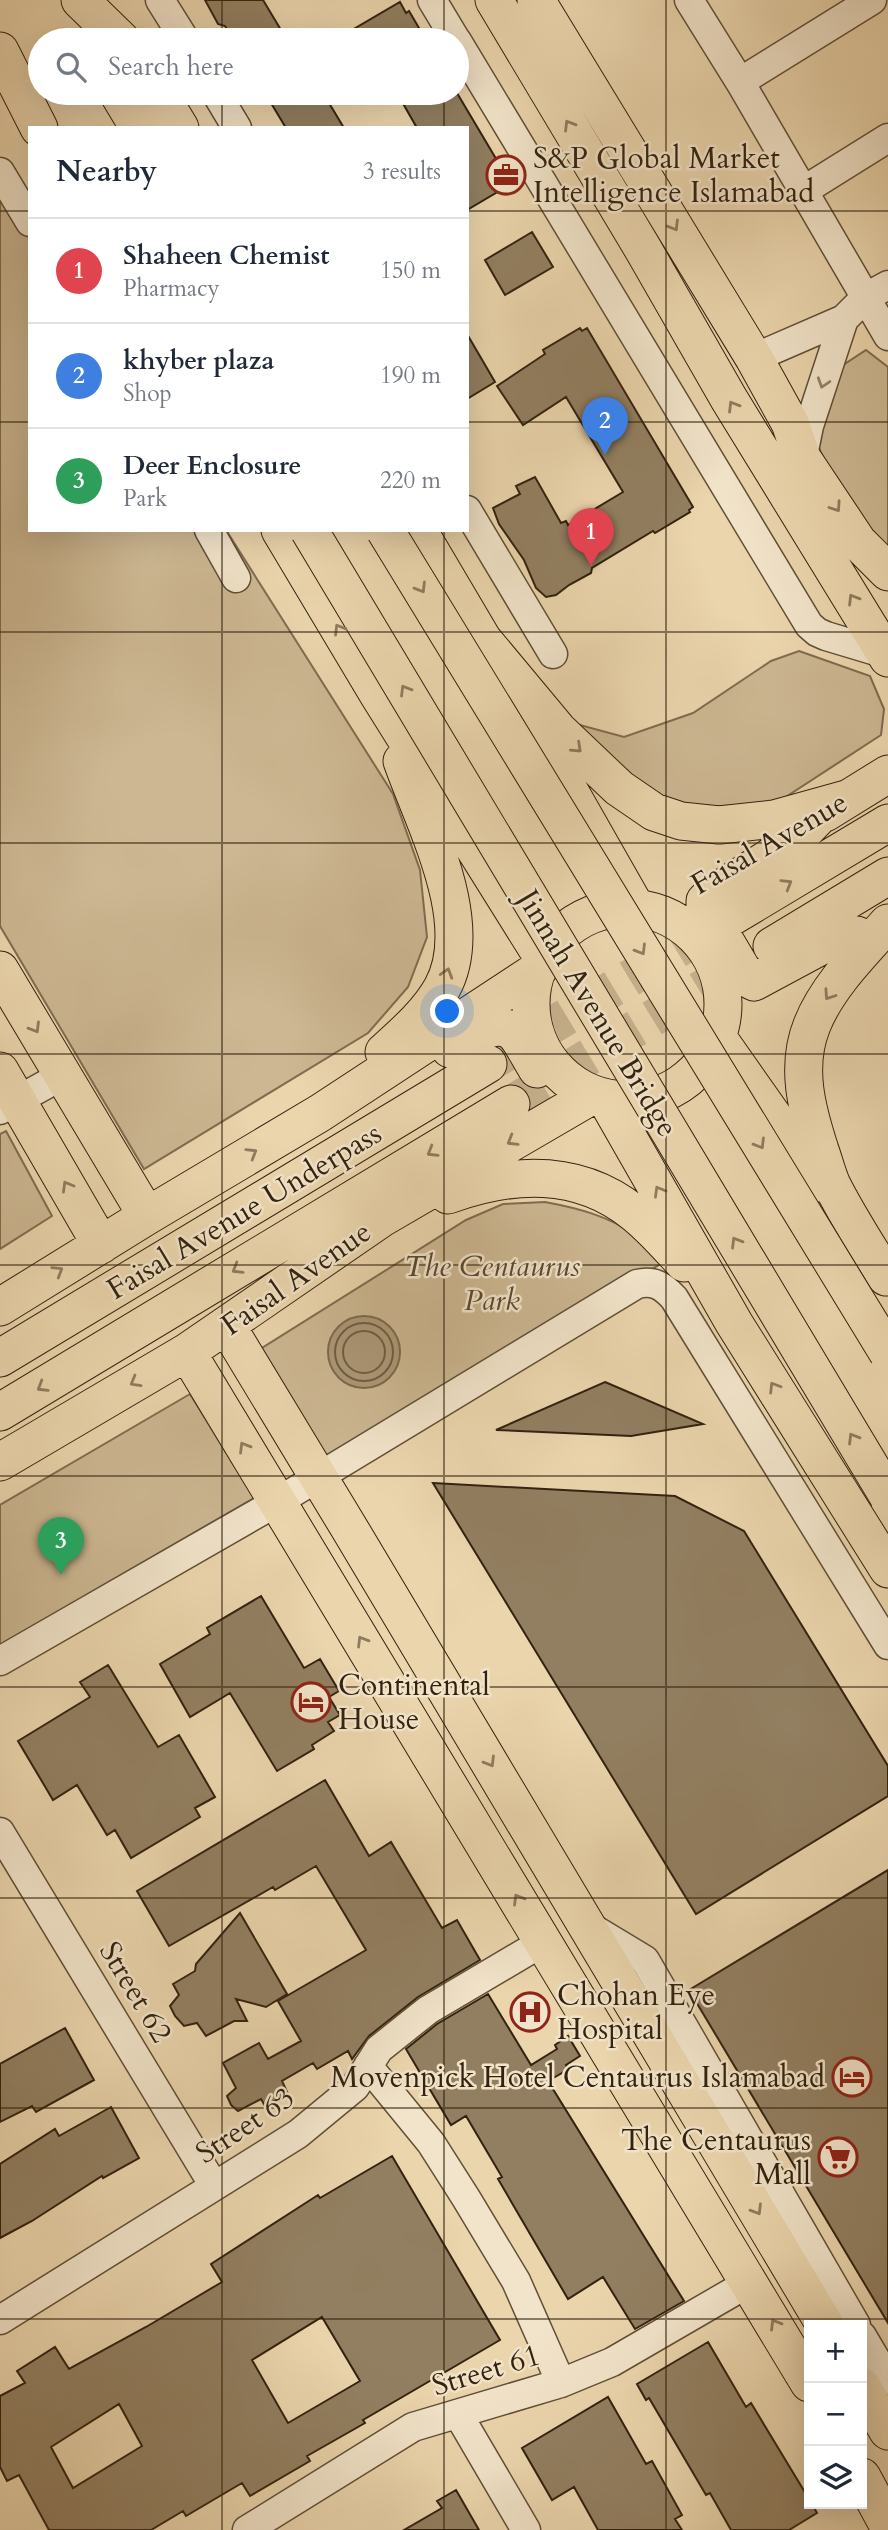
<!DOCTYPE html>
<html lang="en">
<head>
<meta charset="utf-8">
<style>
  body { margin:0; font-family:Cardo,serif; background:#f2f2f3; color:#1f2937 }
  .controls { position:absolute; right:21px; bottom:21px; display:grid; overflow:hidden; border-radius:0px; box-shadow:0 7px 28px #0002 }
  .controls button { width:63px; height:63px; display:grid; place-items:center; padding:0; border:0; border-bottom:2px solid #e0e1e3; background:#fff; color:#1f2937; font:35px sans-serif }
  .you { position:absolute; left:448px; top:1012px; width:24px; height:24px; margin:-18px; border:5px solid #fff; border-radius:50%; background:#1a73e8; box-shadow:0 0 0 10px #1a73e833 }
  .badge { display:grid; place-items:center; width:46px; height:46px; border-radius:50%; background:#7c3aed; color:#fff; font-size:23px; font-weight:700 }
  .pin { position:absolute; translate:-50% -58px; filter:drop-shadow(0 2px 4px #0008) }
  .pin::after { content:''; position:absolute; top:37px; width:24px; height:21px; background:inherit; clip-path:polygon(0 0,100% 0,50% 100%) }
  .list { margin:0; padding:0; list-style:none }
  h2 { display:flex; justify-content:space-between; align-items:center; height:91px; margin:0; padding:0 28px; font-size:30px }
  h2 small { font-size:23px; font-weight:400; color:#747a83 }
  .list li { display:grid; grid-template-columns:46px 1fr auto; gap:21px; align-items:center; box-sizing:border-box; height:105px; padding:0 28px; border-top:2px solid #e0e1e3 }
  .list b { display:block; font-size:26px; white-space:nowrap }
  .list p { margin:0; font-size:23px; white-space:nowrap; color:#747a83 }
  .list em { font-size:23px; font-style:normal; color:#747a83 }
  .icon { flex:none; width:38px; height:38px; fill:none; stroke:currentColor; stroke-width:2; stroke-linecap:round; stroke-linejoin:round }
  .map { position:relative; flex:none; width:888px; height:2530px; overflow:hidden }
  .search { position:absolute; background:#fff; box-shadow:0 7px 28px #0002; left:28px; top:28px; width:441px; height:77px; display:flex; align-items:center; gap:18px; box-sizing:border-box; padding:0 24px; border-radius:38px; color:#747a83; font-size:26px }
  .panel { position:absolute; background:#fff; box-shadow:0 7px 28px #0002; left:28px; top:126px; width:441px; height:406px; border-radius:0px }
  .map>svg:first-child { display:block }
</style>
</head>
<body>
<div class="map">
<svg width="888" height="2530" viewBox="0 0 888 2530">
  <rect width="100%" height="100%" fill="#ebd5ad"/>
  <filter id="stains"><feTurbulence type="fractalNoise" baseFrequency=".00286" numOctaves="4"/><feColorMatrix values="0 0 0 0 .2 0 0 0 0 .09 0 0 0 0 .02 0 0 0 .5 -.17"/></filter>
  <radialGradient id="worn" r=".72"><stop offset=".6" stop-color="#630" stop-opacity="0"/><stop offset="1" stop-color="#630" stop-opacity=".3"/></radialGradient>
  <path fill="#ccb792" stroke="#7f6c50" stroke-width="2" d="M0,173L30,220V530H226L393,794L420,870L427,937L408,987L368,1033L144,1169L0,926Z
    M866,350L888,367V556L849,514L809,426L825,377Z
    M799,651L870,676L884,709L881,735L778,802L695,818L617,783L569,722L624,737L693,713L771,661Z
    M6,1131L52,1216L0,1249V1134Z
    M545,1202C577,1208 609,1216 635,1235C645,1242 654,1254 664,1262L315,1464L260,1355L262,1348L466,1220L503,1204Z
    M190,1394L254,1498L0,1645V1505Z"/>
  <path fill="#ac9877" stroke="#7b694d" stroke-width="2" d="M328 1352a36 36 0 1 1 72 0a36 36 0 1 1-72 0Z"/>
  <g fill="none" stroke-linecap="round" stroke-linejoin="round">
    <path stroke="#6f5d43" stroke-width="2" d="M335 1352a29 29 0 1 1 58 0a29 29 0 1 1-58 0Z
      M343 1352a21 21 0 1 1 42 0a21 21 0 1 1-42 0Z"/>
  </g>
  <path fill="#927f61" stroke="#32220f" stroke-width="2" fill-rule="evenodd" d="M205,0H263L287,40H234L225,26L218,24Z
    M400,2L406,13L409,11L426,40H335Z
    M265,93H323L344,128H286Z
    M397,93H457L511,184L467,210V128H417Z
    M532,232L553,267L505,295L485,260Z
    M580,328L582,331L587,328L693,507L689,510L690,512L655,533L653,531L592,568L591,573L569,585L556,595L546,597L536,588L524,560L499,524L493,508L520,494L516,486L535,477L561,523L566,521L568,525L623,492L566,397L523,425L497,386L545,354L543,350Z
    M467,334L495,382L467,399Z
    M605,1382L703,1424L631,1436L496,1430Z
    M433,1483L675,1496L744,1531L888,1766V1796L696,1914Z
    M261,1596L304,1668L320,1659L339,1691L329,1697L340,1715L328,1722L334,1731L312,1745L314,1749L277,1771L230,1693L190,1717L160,1664L210,1634L207,1628Z
    M108,1665L158,1747L179,1735L215,1797L195,1808L200,1817L131,1858L115,1830L107,1835L77,1785L53,1800L18,1741L90,1697L80,1682Z
    M325,1780L369,1856L391,1842L442,1928L457,1920L480,1960L418,1997L369,2036L352,2059L348,2051L317,2069L313,2063L282,2081L288,2094L265,2106L261,2099L238,2111L231,2105L227,2096L236,2088L223,2063L259,2043L268,2059L301,2041L278,2001L366,1950L316,1866L275,1890L273,1887L169,1946L137,1891Z
    M888,1870V2323L689,1990Z
    M240,1913L287,1994L266,2007L236,1999L247,2021H234L206,2036L197,2023L184,2026L175,2016L170,2006L179,1995L173,1984L195,1971L196,1964Z
    M488,1994L531,2065L557,2049L555,2045L568,2036L580,2056L566,2065L569,2069L548,2081L684,2301L635,2329L603,2277L568,2299L498,2179L502,2177L466,2116L451,2125L406,2049L437,2024Z
    M65,2028L94,2080L36,2112L32,2106L0,2122V2064Z
    M111,2107L139,2158L103,2178L102,2176L32,2221L0,2238V2164L55,2129L59,2136Z
    M392,2156L500,2340L363,2420L365,2423L307,2456L310,2461L250,2496L242,2483L186,2516L183,2511L151,2530H49L19,2475L7,2481L0,2467V2396L25,2383L17,2371L55,2347L69,2369L146,2327L222,2282L211,2264L318,2195L320,2198ZM322,2317L360,2381L288,2423L252,2360ZM119,2404L142,2446L73,2488L51,2447Z
    M708,2342L746,2407L751,2403L809,2499V2504H812L817,2513L789,2530H731L710,2493L706,2495L649,2398L646,2400L637,2384Z
    M608,2397L646,2464L652,2461L682,2515L675,2519L682,2530H598L574,2487L552,2500L522,2448Z
    M456,2490L479,2530H404L442,2508L437,2501Z"/>
  <g fill="none" stroke-linecap="round" stroke-linejoin="round">
    <path stroke="#c6b18d" stroke-width="37" stroke-dasharray="37 18" stroke-linecap="butt" d="M488,1064L728,919
      M511,1104L752,958"/>
    <g stroke="#604f36" stroke-width="31">
      <path id="minor" d="M160,0L185,40
        M432,0L456,40
        M689,0L740,82L888,336
        M457,41L809,625L817,632L826,636L886,654
        M740,82L872,0
        M216,93L237,128
        M0,172L30,222
        M803,191L888,138
        M754,358L844,319L866,297L888,285
        M802,460L809,426L844,319
        M467,510L553,654
        M209,530L236,578
        M0,1110L63,1075
        M0,1661L277,1502L637,1284C654,1280 663,1286 674,1298L888,1645
        M0,1832L214,2186
        M587,1925L645,1960L856,2325
        M368,2066L431,2143L466,2198L516,2281L561,2383
        M0,2320L298,2134L355,2087L379,2049L428,2010L543,1942
        M862,2336L888,2380
        M458,2414L526,2530
        M247,2530L413,2427L561,2383L612,2362L750,2282"/>
    </g>
    <g stroke="#32220f" stroke-width="39">
      <path id="major" d="M80,0L121,40
        M494,0L643,249L729,399L888,658
        M536,0L754,358L790,423L802,458L858,542L888,572
        M0,51L39,128
        M118,93L139,128
        M159,93L180,128
        M280,530L378,694L543,958
        M418,530L496,662
        M484,641L559,731L619,788L654,812L681,821L719,825L774,819L846,799
        M528,718L636,908
        M825,813L888,774
        M817,818L794,842L710,896L705,901V907L747,978L754,982L834,939L857,935
        M531 1004a96 96 0 1 1 192 0a96 96 0 1 1-192 0Z
        M728,919L888,823
        M772,946L888,876
        M0,970L147,1216
        M718,1038L820,1183
        M450,1049C466,1040 499,1015 516,1035C524,1045 530,1058 537,1069
        M384,1052C405,1033 428,1013 442,988C478,923 424,824 402,761
        M0,1071L101,1245
        M606,1099L734,1323L888,1569
        M448,1195C512,1172 578,1168 634,1213C652,1227 668,1246 684,1263
        M886,1277C868,1247 848,1217 832,1185C827,1174 824,1161 820,1150C807,1110 795,1067 812,1025C827,987 861,953 888,923
        M0,1307L147,1216L320,1113L538,970
        M227,1326L348,1526L825,2325
        M187,1352L809,2383
        M0,1358L488,1064
        M0,1412L511,1104
        M0,1462L187,1352L382,1218L593,1095
        M862,2387L888,2431
        M862,2477L888,2525"/>
    </g>
    <use href="#minor" stroke="#f2e4ca" stroke-width="28"/>
    <use href="#major" stroke="#ebd5ad" stroke-width="37"/>
    <g stroke="#32220f" stroke-width="39" stroke-linecap="butt">
      <path id="major-bridge" d="M309,530L888,1496
        M385,530L888,1353"/>
    </g>
    <use href="#major-bridge" stroke="#ebd5ad" stroke-width="37"/>
  </g>
  <defs><path id="oneway-chevron" d="M-2-3.5L2.5 0L-2 3.5" fill="none" stroke-width="1.6" stroke-linecap="round" stroke-linejoin="round" transform="scale(1.75)"/></defs>
  <g stroke="#8e7c5e">
    <use href="#oneway-chevron" transform="translate(569 125) rotate(-121)"/>
    <use href="#oneway-chevron" transform="translate(674 226) rotate(59)"/>
    <use href="#oneway-chevron" transform="translate(733 406) rotate(-121)"/>
    <use href="#oneway-chevron" transform="translate(836 507) rotate(56)"/>
    <use href="#oneway-chevron" transform="translate(421 588) rotate(59)"/>
    <use href="#oneway-chevron" transform="translate(853 599) rotate(-121)"/>
    <use href="#oneway-chevron" transform="translate(339 629) rotate(-121)"/>
    <use href="#oneway-chevron" transform="translate(405 690) rotate(-121)"/>
    <use href="#oneway-chevron" transform="translate(577 748) rotate(43)"/>
    <use href="#oneway-chevron" transform="translate(787 884) rotate(-31)"/>
    <use href="#oneway-chevron" transform="translate(641 950) rotate(59)"/>
    <use href="#oneway-chevron" transform="translate(447 973) rotate(-73)"/>
    <use href="#oneway-chevron" transform="translate(829 995) rotate(124)"/>
    <use href="#oneway-chevron" transform="translate(35 1028) rotate(59)"/>
    <use href="#oneway-chevron" transform="translate(512 1141) rotate(149)"/>
    <use href="#oneway-chevron" transform="translate(760 1144) rotate(59)"/>
    <use href="#oneway-chevron" transform="translate(432 1152) rotate(149)"/>
    <use href="#oneway-chevron" transform="translate(252 1153) rotate(-31)"/>
    <use href="#oneway-chevron" transform="translate(67 1186) rotate(-120)"/>
    <use href="#oneway-chevron" transform="translate(659 1191) rotate(-120)"/>
    <use href="#oneway-chevron" transform="translate(736 1242) rotate(-121)"/>
    <use href="#oneway-chevron" transform="translate(237 1269) rotate(149)"/>
    <use href="#oneway-chevron" transform="translate(58 1271) rotate(-32)"/>
    <use href="#oneway-chevron" transform="translate(135 1382) rotate(150)"/>
    <use href="#oneway-chevron" transform="translate(42 1387) rotate(149)"/>
    <use href="#oneway-chevron" transform="translate(774 1387) rotate(-122)"/>
    <use href="#oneway-chevron" transform="translate(853 1438) rotate(-121)"/>
    <use href="#oneway-chevron" transform="translate(244 1447) rotate(-121)"/>
    <use href="#oneway-chevron" transform="translate(362 1641) rotate(-121)"/>
    <use href="#oneway-chevron" transform="translate(490 1762) rotate(59)"/>
    <use href="#oneway-chevron" transform="translate(518 1899) rotate(-121)"/>
    <use href="#oneway-chevron" transform="translate(757 2210) rotate(59)"/>
    <use href="#oneway-chevron" transform="translate(775 2324) rotate(-121)"/>
  </g>
  <use stroke="#92836c" href="#oneway-chevron" transform="translate(823 383) rotate(108)"/>
  <path fill="none" stroke="#32220f" stroke-width="2" stroke-opacity="0.55" d="M222,0V40M444,0V40M666,0V2530M222,93V128M444,93V128M0,211H30M467,211H888M0,422H30M467,422H888M222,530V2530M444,530V2530M0,632H888M0,843H888M0,1054H888M0,1265H888M0,1476H888M0,1687H888M0,1898H888M0,2108H888M0,2319H888"/>
  <defs>
    <g id="office-ring" transform="scale(2.0125)"><circle r="9.5" fill="#f2e4ca" stroke="#8f2418" stroke-width="1.5"/><path d="M-6-3h4V-5.5h4V-3h4V5H-6ZM-1-4.5V-3h2v-1.5ZM-6 0V1H6V0Z" fill="#8f2418"/></g>
    <g id="hotel-ring" transform="scale(2.0125)"><circle r="9.5" fill="#f2e4ca" stroke="#8f2418" stroke-width="1.5"/><path d="M-6-4.5h1.5V1H6V5H4.5V3h-9V5H-6ZM-4 0a1.8 1.8 0 1 1 3.6 0ZM.5 0V-2.5h3Q6-2.5 6 0Z" fill="#8f2418"/></g>
    <g id="hospital-ring" transform="scale(2.0125)"><circle r="9.5" fill="#f2e4ca" stroke="#8f2418" stroke-width="1.5"/><path d="M-5-5h3v3.5h4V-5h3V5h-3V1.5h-4V5h-3Z" fill="#8f2418"/></g>
    <g id="supermarket-ring" transform="scale(2.0125)"><circle r="9.5" fill="#f2e4ca" stroke="#8f2418" stroke-width="1.5"/><path d="M-6-5.5h2.5l.6 2H6L4.5 2H-2.5L-4.4-4H-6ZM-1.5 3.2a1.3 1.3 0 1 0 .1 0ZM3 3.2a1.3 1.3 0 1 0 .1 0Z" fill="#8f2418"/></g>
  </defs>
  <g fill-rule="evenodd">
    <use href="#office-ring" x="506" y="175"/>
    <use href="#hotel-ring" x="311" y="1702"/>
    <use href="#hospital-ring" x="530" y="2012"/>
    <use href="#hotel-ring" x="852" y="2077"/>
    <use href="#supermarket-ring" x="838" y="2157"/>
  </g>
  <g text-anchor="middle" stroke-width="5" stroke-linejoin="round" paint-order="stroke">
    <g font-size="30" fill="#32220f" stroke="#f2e4ca" text-anchor="start">
      <text x="533" y="168">S&amp;P Global Market<tspan x="533" dy="34">Intelligence Islamabad</tspan></text>
      <text x="338" y="1695">Continental<tspan x="338" dy="34">House</tspan></text>
      <text x="557" y="2005">Chohan Eye<tspan x="557" dy="34">Hospital</tspan></text>
      <text x="825" y="2087" text-anchor="end">Movenpick Hotel Centaurus Islamabad</text>
      <text x="811" y="2150" text-anchor="end">The Centaurus<tspan x="811" dy="34">Mall</tspan></text>
    </g>
    <g font-size="30" fill="#32220f" stroke="#f2e4ca">
      <text transform="translate(769 843) rotate(-30)" y="10">Faisal Avenue</text>
      <text transform="translate(598 1013) rotate(59)" y="10">Jinnah Avenue Bridge</text>
      <text transform="translate(244 1211) rotate(-31)" y="10">Faisal Avenue Underpass</text>
      <text transform="translate(296 1278) rotate(-35)" y="10">Faisal Avenue</text>
      <text transform="translate(136 1992) rotate(59)" y="10">Street 62</text>
      <text transform="translate(245 2125) rotate(-34)" y="10">Street 63</text>
      <text transform="translate(486 2370) rotate(-17)" y="10">Street 61</text>
    </g>
    <g font-size="30" font-style="italic" fill="#584730" stroke="#f2e4ca">
      <text x="492" y="1276">The Centaurus<tspan x="492" dy="34">Park</tspan></text>
    </g>
  </g>
  <rect width="100%" height="100%" filter="url(#stains)"/>
  <rect width="100%" height="100%" fill="url(#worn)"/>
</svg>
<div class="controls">
<button>+</button>
<button>−</button>
<button><svg class="icon" aria-label="layers" viewBox="0 0 24 24"><path d="M12 4l9 5-9 5-9-5zM3 14l9 5 9-5"/></svg></button>
</div>
<div class="you"></div>
<div class="pin badge" style="left:591px;top:566px;background:#e0444e">1</div>
<div class="pin badge" style="left:605px;top:455px;background:#3f7fe0">2</div>
<div class="pin badge" style="left:61px;top:1575px;background:#2e9e5b">3</div>
<div class="search"><svg class="icon" aria-label="search" viewBox="0 0 24 24"><circle cx="10" cy="10" r="6"/><path d="M15 15l6 6"/></svg>Search here</div>
<section class="panel">
<h2>Nearby<small>3 results</small></h2>
<ul class="list">
<li><span class="badge" style="background:#e0444e">1</span><div><b>Shaheen Chemist</b><p>Pharmacy</p></div><em>150 m</em></li>
<li><span class="badge" style="background:#3f7fe0">2</span><div><b>khyber plaza</b><p>Shop</p></div><em>190 m</em></li>
<li><span class="badge" style="background:#2e9e5b">3</span><div><b>Deer Enclosure</b><p>Park</p></div><em>220 m</em></li>
</ul>
</section>
</div>
</body>
</html>
